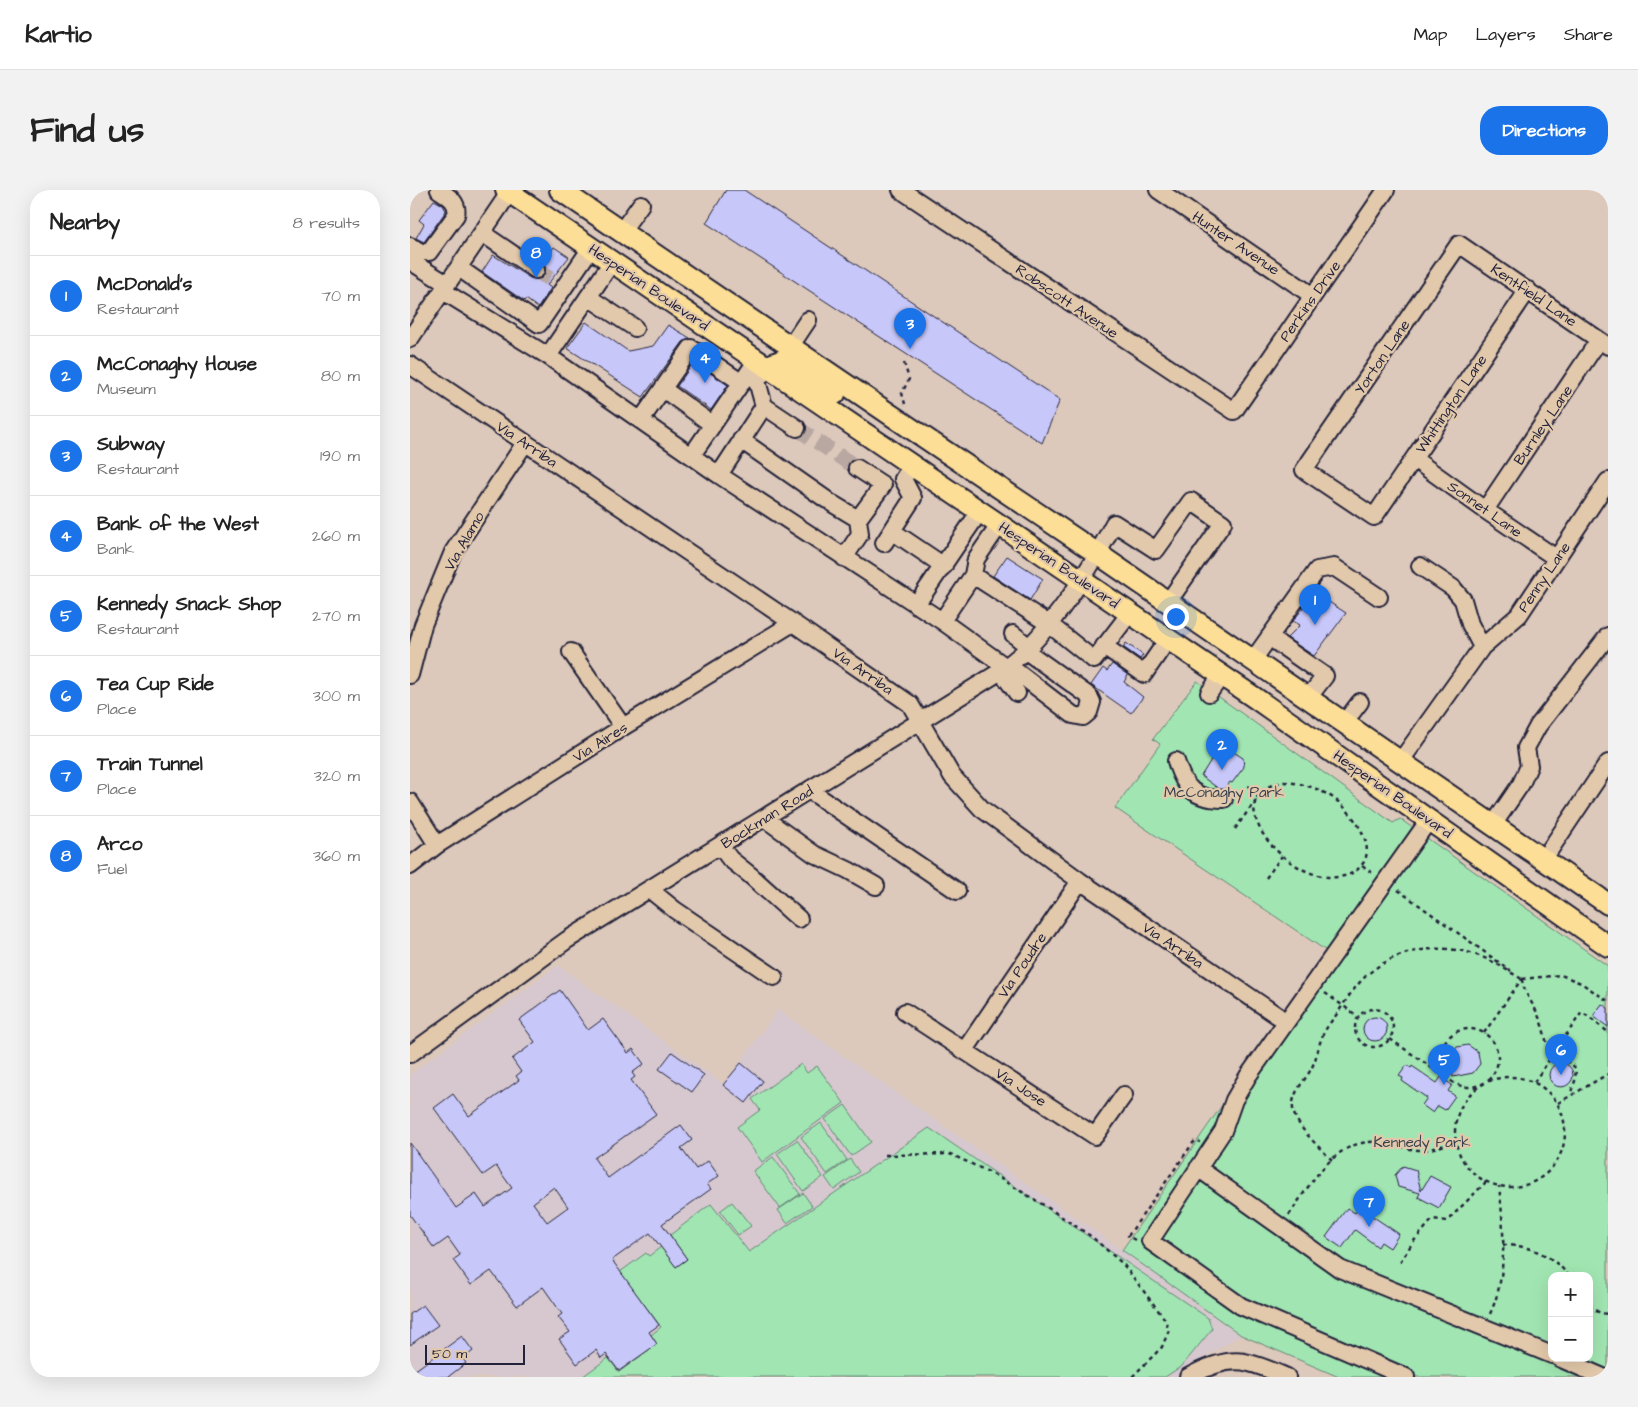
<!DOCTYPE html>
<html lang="en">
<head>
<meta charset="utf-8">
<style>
  body { margin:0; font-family:"Architects Daughter",sans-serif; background:#f2f2f2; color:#222 }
  .controls { position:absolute; right:15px; bottom:15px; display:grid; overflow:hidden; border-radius:10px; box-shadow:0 5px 20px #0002 }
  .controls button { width:45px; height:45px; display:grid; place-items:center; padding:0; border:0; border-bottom:1px solid #e0e0e0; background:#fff; color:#222; font:25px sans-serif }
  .scale { position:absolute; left:15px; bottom:12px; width:100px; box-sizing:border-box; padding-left:5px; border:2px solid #22223b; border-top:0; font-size:14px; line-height:18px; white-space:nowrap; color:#22223b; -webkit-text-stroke:4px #e3c9ab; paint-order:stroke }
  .you { position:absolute; left:765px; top:426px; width:18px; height:18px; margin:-12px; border:4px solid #fff; border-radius:50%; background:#1a73e8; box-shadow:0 0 0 8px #1a73e833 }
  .badge { display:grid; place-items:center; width:32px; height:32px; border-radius:50%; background:#1a73e8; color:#fff; font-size:16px; font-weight:700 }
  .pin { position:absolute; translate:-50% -41px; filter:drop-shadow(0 1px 2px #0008) }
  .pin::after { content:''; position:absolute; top:26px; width:18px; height:15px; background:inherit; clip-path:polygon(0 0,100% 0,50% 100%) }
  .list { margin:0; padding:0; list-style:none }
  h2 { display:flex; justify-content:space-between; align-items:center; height:65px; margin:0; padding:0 20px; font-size:21px }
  h2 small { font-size:16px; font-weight:400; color:#767676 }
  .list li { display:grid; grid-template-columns:32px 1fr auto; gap:15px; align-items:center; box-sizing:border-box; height:80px; padding:0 20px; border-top:1px solid #e0e0e0 }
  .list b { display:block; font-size:19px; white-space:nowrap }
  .list p { margin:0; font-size:16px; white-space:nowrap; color:#767676 }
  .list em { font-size:16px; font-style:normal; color:#767676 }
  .map { position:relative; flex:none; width:1198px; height:1187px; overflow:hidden; border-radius:20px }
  header { display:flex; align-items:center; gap:30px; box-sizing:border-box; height:70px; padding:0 25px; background:#fff; border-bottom:1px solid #e0e0e0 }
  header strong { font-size:24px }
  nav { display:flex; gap:28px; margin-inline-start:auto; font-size:18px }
  .intro { display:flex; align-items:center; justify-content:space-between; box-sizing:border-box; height:120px; padding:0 30px }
  h1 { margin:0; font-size:35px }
  .button { padding:12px 22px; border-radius:20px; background:#1a73e8; color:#fff; font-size:18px; font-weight:700 }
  main { display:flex; gap:30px; padding:0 30px }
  aside { flex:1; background:#fff; border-radius:20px; box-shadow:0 5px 20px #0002 }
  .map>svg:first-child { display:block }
</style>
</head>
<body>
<header>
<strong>Kartio</strong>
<nav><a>Map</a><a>Layers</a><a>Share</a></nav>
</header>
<div class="intro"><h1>Find us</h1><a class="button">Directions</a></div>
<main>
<aside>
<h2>Nearby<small>8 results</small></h2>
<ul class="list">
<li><span class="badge">1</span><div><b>McDonald's</b><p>Restaurant</p></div><em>70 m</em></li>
<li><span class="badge">2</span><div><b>McConaghy House</b><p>Museum</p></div><em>80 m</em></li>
<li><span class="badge">3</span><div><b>Subway</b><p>Restaurant</p></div><em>190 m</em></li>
<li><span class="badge">4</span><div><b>Bank of the West</b><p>Bank</p></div><em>260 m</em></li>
<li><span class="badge">5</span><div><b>Kennedy Snack Shop</b><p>Restaurant</p></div><em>270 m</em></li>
<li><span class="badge">6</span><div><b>Tea Cup Ride</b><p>Place</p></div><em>300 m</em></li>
<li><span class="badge">7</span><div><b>Train Tunnel</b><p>Place</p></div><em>320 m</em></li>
<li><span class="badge">8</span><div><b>Arco</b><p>Fuel</p></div><em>360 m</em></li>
</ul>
</aside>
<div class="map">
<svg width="1198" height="1187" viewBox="0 0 1198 1187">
  <rect width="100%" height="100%" fill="#ddc9bb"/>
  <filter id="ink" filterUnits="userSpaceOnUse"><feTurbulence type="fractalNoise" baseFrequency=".02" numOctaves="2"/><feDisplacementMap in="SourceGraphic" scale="10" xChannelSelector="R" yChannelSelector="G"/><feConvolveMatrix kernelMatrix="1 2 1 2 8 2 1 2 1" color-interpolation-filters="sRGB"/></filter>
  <g filter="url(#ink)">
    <path fill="#d6c8ce" d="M148,775L314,894L368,820L712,1060L830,1145L765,1187H0V884Z"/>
    <path fill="#a1e6b2" stroke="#628476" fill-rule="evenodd" d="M787,491L983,633L990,629L1198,776V1187H929L831,1145L712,1060L918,762L705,618L750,554L743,549ZM1142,1086H1179V1168H1142Z
      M391,874L397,883L407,876L434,913L352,972L327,937L350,920L342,909Z
      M435,915L461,952L441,966L415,929Z
      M411,933L437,970L417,984L391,947Z
      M519,938L798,1128L802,1139L772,1176L755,1187H172L198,1168L209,1182L247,1154L241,1145L251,1137L210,1082L236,1063L239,1066L251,1057L266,1077L277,1069L260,1045L301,1014L339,1062Z
      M387,950L413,987L393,1001L367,964Z
      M363,967L390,1004L370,1018L343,981Z
      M440,969L449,982L424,1000L415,987Z
      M393,1003L402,1016L377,1033L368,1020Z
      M322,1012L341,1036L328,1045L310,1021Z"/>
    <path fill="#c7c7f9" stroke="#22223b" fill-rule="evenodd" d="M316,0H334L650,210L632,253L296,33Z
      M24,10L33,15L36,21L14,52L6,48L14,34L9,30Z
      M144,57L159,67L137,95L141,98L128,118L116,109L114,111L72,82L83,65L120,88L130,89L134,86L136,81L135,76L132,72Z
      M176,132L218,161L243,156L258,135L280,148L273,152L233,207L157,158Z
      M284,172L318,195L301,220L267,196Z
      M597,366L633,389L620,410L583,386Z
      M905,403L936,423L904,466L877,448L890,435L883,431Z
      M716,453L733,465L730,469L713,457Z
      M702,474L718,485L714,492L733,507L721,523L681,495L693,478L697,481Z
      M811,554L833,568L834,577L822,593L820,592L815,599H809L791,586Z
      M150,800L178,840L193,829L218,863L223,859L234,874L222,883L225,887L221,890L246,924L184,968L198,988L271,935L282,950L271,958L286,979L298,971L309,986L297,994L301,999L252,1034L277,1069L266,1077L240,1043L202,1070L249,1135L239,1142L247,1154L209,1181L196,1164L191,1168L186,1160L167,1174L149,1149L160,1142L148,1127L152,1124L133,1097L107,1116L81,1081L61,1095L43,1070L50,1065L38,1048L24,1058L0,1025V953L46,1018L66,1004L75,1017L102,998L86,976L73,985L24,918L43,904L59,926L109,890L106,886L111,882L102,869L125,852L109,830ZM144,997L158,1017L137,1032L123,1013Z
      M1192,814L1198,818V837L1183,826Z
      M953 839a12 12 0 1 1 24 0a12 12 0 1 1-24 0Z
      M1058,855L1068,862L1070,874L1063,883L1043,887L1040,867L1047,857Z
      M262,862L294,885L282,902L249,879Z
      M331,873L353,891L336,913L313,895Z
      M1139 885a12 12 0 1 1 24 0a12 12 0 1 1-24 0Z
      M997,875L1001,878L1002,876L1027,893L1031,887L1042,895L1038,901L1045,906L1035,920L1028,916L1023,923L1012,915L1017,908L992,891L993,888L989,886Z
      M993,976L1006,980L1011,1001L1020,986L1041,997L1029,1018L1008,1007L1010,1003L988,997L985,985Z
      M949,1017L989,1044L980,1058L971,1052L968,1057L945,1040L932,1058L916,1047L937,1018L945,1023Z
      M13,1115L28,1135L0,1155V1124Z
      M52,1146L63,1161L53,1169L56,1173L38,1187H0V1184Z"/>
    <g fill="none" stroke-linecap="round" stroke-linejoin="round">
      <path stroke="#b8a8a1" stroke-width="16" stroke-dasharray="16 8" stroke-linecap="butt" d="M126,80L141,90
        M387,238L447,278"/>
      <g stroke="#22223b" stroke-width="20">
        <path id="minor" d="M491,0L824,221L976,0
          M748,0L903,106
          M211,42L231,14
          M72,43L126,80
          M0,56L11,62H19L46,25C49,12 38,6 29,0
          M0,71L37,94
          M49,78L129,134L181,58
          M1118,100L964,327L894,280L1049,54L1198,156
          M33,101L138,166L309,285L532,431L596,477
          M178,107L225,138
          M0,149L101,0
          M380,157L398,130
          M138,166L202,72
          M0,175L383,433L500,514L542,586L572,619L670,691L868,826
          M253,199L303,235
          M354,216L387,238
          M231,230L281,158L332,193
          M331,250L417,310
          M282,265L347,170
          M1004,269L1075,320L1146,368
          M309,285L354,216L347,191L357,176
          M423,314L448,329L473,295L447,278
          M1075,320L1189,150
          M482,341L534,376
          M474,353L503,308L493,289L502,275
          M434,368L450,344L448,329
          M1010,376L1043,398L1053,410L1060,434L1072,457
          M563,385L639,434L684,470L720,423
          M506,415L570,321
          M532,431L563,385L566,369L590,334
          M603,444L619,457
          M859,447L915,486L898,508
          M694,456L734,484L758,449
          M161,462L213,537
          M843,470L907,380L924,377L969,407
          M598,475L663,525L673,527L679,522L682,512L679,506L616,461
          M591,481L607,503
          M0,485L13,435L43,362L115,253
          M799,503L812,485
          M934,533L950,512
          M766,571C774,598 785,610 814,609
          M990,572L1072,457L1109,425L1198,291
          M399,600L547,701
          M0,612L27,655
          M354,628L404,664L438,680L466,696
          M1083,635L1111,594L1119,576L1116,558L1128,536L1198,446
          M310,656L320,669L340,685L389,729
          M1133,670L1198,573
          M0,676L27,655L213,537L383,433
          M239,699L265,720L364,787
          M495,822L685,946L714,905
          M555,860L670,691
          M0,864L157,750L591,481C599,474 609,467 617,459C653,422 681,378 704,333L746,360L781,311L813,333L758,412
          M788,978L930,1079L1142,1165
          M1149,1168L1193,1187
          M778,1187C796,1177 819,1167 839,1173C852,1176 865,1182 877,1187
          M996,1187L831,1116L740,1051L813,941L824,910L838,886L1019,630"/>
      </g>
      <g stroke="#22223b" stroke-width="24">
        <path id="major" d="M96,0L845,508L1198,756
          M150,0L478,223L688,364L1198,714
          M357,176L373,170L425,204"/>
      </g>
      <path stroke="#22223b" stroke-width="2.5" stroke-dasharray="4 4" stroke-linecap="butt" d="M494,173L499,189L492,203L495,214
        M874,592C897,593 920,602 936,619C947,632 962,652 955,670C951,678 943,684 934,686C879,699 801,604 874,592Z
        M838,596L850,604L849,605
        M825,639L846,610
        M952,676L965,685
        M856,688L872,666
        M988,700L1101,781
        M1112,789L1151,785L1171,793L1198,811
        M1112,789C1113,802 1123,813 1128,825C1134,838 1138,856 1139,871C1151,869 1158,869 1166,879L1165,891L1160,905
        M915,803L949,827
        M945 838a19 19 0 1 1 38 0a19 19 0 1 1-38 0Z
        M1030 868a29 29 0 1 1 58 0a29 29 0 1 1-58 0Z
        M1074,843L1111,790
        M980,849L1034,886
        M1045 942a55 55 0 1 1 110 0a55 55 0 1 1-110 0Z
        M1124,892L1172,822L1198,842
        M1148,913L1198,884
        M475,965L540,964L581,983L640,1019L682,1047L713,1074L754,1128L759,1140L752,1157L722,1187
        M922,970C910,958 885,936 883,919C881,901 897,890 903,875C908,864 909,850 916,839C919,834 923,829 927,824C936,810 945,796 957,785C990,756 1039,751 1079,770C1090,775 1101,783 1112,789
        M879,1025C900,995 924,949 967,952C981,952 994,959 1008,960C1021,960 1034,955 1046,952
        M725,1050L718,1046L783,953L785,951L790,952
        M1093,1055C1120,1055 1142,1065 1159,1086
        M990,1072L1003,1052L1023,1029L1037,1031L1077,991
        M1179,1116L1190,1123L1198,1124
        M1080,1124C1098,1085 1094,1038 1089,996"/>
      <use href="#minor" stroke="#e3c9ab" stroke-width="16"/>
      <use href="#major" stroke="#fdde96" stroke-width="20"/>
    </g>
  </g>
  <g text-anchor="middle" stroke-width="4.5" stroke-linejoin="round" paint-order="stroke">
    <g font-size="15" fill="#22223b" stroke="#e3c9ab">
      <text transform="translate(826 53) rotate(34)" y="5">Hunter Avenue</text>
      <text transform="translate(239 97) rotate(34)" y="5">Hesperian Boulevard</text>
      <text transform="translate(1124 105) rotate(34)" y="5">Kentfield Lane</text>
      <text transform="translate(657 111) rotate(34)" y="5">Robscott Avenue</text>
      <text transform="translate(900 111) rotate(-55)" y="5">Perkins Drive</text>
      <text transform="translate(972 167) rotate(-56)" y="5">Yorton Lane</text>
      <text transform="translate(1041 214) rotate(-56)" y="5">Whittington Lane</text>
      <text transform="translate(1133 235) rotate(-56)" y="5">Burnley Lane</text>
      <text transform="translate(117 254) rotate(34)" y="5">Via Arriba</text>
      <text transform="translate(1075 319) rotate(35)" y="5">Sonnet Lane</text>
      <text transform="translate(54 351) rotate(-60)" y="5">Via Alamo</text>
      <text transform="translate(649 375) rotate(34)" y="5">Hesperian Boulevard</text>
      <text transform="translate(1134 387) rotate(-56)" y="5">Penny Lane</text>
      <text transform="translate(453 481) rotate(35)" y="5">Via Arriba</text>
      <text transform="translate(190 552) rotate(-32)" y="5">Via Aires</text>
      <text transform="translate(983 604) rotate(35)" y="5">Hesperian Boulevard</text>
      <text transform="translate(357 627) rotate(-32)" y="5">Bockman Road</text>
      <text transform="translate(763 755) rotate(34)" y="5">Via Arriba</text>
      <text transform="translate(612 775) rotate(-56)" y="5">Via Poudre</text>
      <text transform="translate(611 897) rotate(33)" y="5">Via Jose</text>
    </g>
    <g font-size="15" fill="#353f4d" stroke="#e3c9ab">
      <text x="814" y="607">McConaghy Park</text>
      <text x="1012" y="957">Kennedy Park</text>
    </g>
  </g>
</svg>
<div class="controls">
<button>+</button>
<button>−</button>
</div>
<div class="scale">50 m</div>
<div class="you"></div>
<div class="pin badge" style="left:905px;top:435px">1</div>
<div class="pin badge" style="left:812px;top:580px">2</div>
<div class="pin badge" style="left:500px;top:159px">3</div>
<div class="pin badge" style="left:295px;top:193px">4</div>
<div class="pin badge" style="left:1034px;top:895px">5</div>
<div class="pin badge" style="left:1151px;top:885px">6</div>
<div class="pin badge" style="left:959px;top:1037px">7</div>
<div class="pin badge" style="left:126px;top:88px">8</div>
</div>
</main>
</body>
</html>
